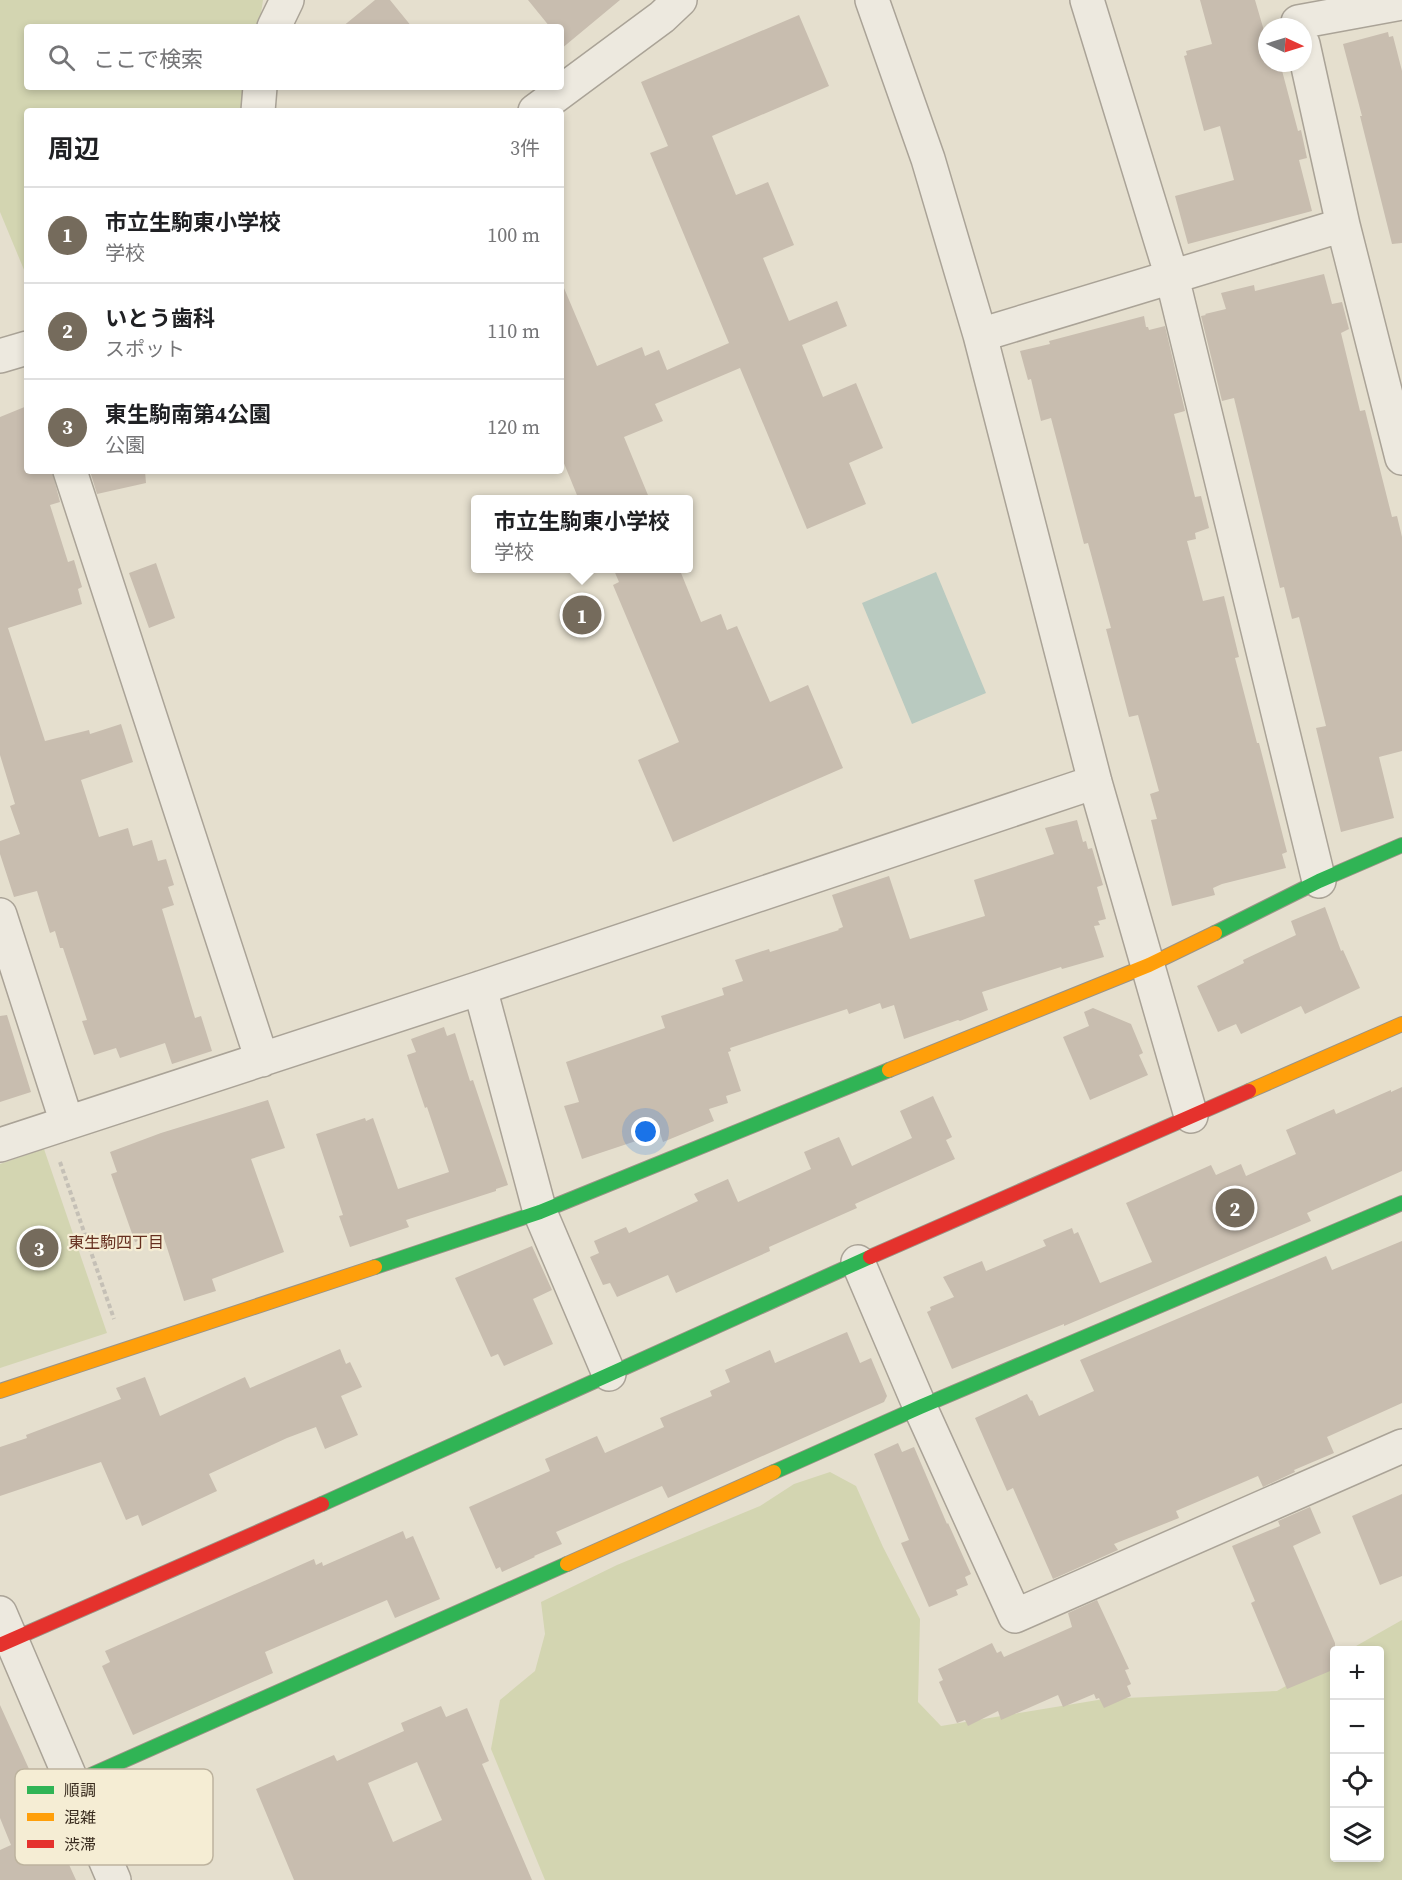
<!DOCTYPE html>
<html lang="ja">
<head>
<meta charset="utf-8">
<style>
  body { margin:0; font-family:"Source Serif 4","Noto Sans JP",serif; background:#f6f6f6; color:#202124 }
  .controls { position:absolute; right:18px; bottom:18px; display:grid; overflow:hidden; border-radius:6px; box-shadow:0 3px 9px #0003 }
  .controls button { width:54px; height:54px; display:grid; place-items:center; padding:0; border:0; border-bottom:2px solid #e0e0e0; background:#fff; color:#202124; font:30px sans-serif }
  .compass { position:absolute; left:1258px; top:18px; width:54px; height:54px; border-radius:50%; background:#fff; box-shadow:0 3px 9px #0003; rotate:94deg }
  .you { position:absolute; left:646px; top:1132px; width:21px; height:21px; margin:-15px; border:4px solid #fff; border-radius:50%; background:#1a73e8; box-shadow:0 0 0 9px #1a73e833 }
  .badge { display:grid; place-items:center; width:39px; height:39px; border-radius:50%; background:#756b5c; color:#fff; font-size:20px; font-weight:700 }
  .pin { position:absolute; translate:-50% -50%; border:3px solid #fff; box-shadow:0 2px 6px #0006 }
  .popup { position:absolute; left:471px; top:495px; width:222px; height:78px; box-sizing:border-box; display:grid; place-content:center; border-radius:6px; background:#fff; filter:drop-shadow(0 2px 4px #0005); font-size:20px; white-space:nowrap; color:#757577 }
  .popup b { font-size:22px; color:#202124 }
  .popup::after { content:''; position:absolute; left:50%; top:100%; margin-left:-12px; border:12px solid transparent; border-top-color:#fff }
  .list { margin:0; padding:0; list-style:none }
  h2 { display:flex; justify-content:space-between; align-items:center; height:78px; margin:0; padding:0 24px; font-size:26px }
  h2 small { font-size:20px; font-weight:400; color:#757577 }
  .list li { display:grid; grid-template-columns:39px 1fr auto; gap:18px; align-items:center; box-sizing:border-box; height:96px; padding:0 24px; border-top:2px solid #e0e0e0 }
  .list b { display:block; font-size:22px; white-space:nowrap }
  .list p { margin:0; font-size:20px; white-space:nowrap; color:#757577 }
  .list em { font-size:20px; font-style:normal; color:#757577 }
  .icon { flex:none; width:33px; height:33px; fill:none; stroke:currentColor; stroke-width:2; stroke-linecap:round; stroke-linejoin:round }
  .map { position:relative; flex:none; width:1402px; height:1880px; overflow:hidden }
  .search { position:absolute; background:#fff; box-shadow:0 3px 9px #0003; left:24px; top:24px; width:540px; height:66px; display:flex; align-items:center; gap:15px; box-sizing:border-box; padding:0 21px; border-radius:6px; color:#757577; font-size:22px }
  .panel { position:absolute; background:#fff; box-shadow:0 3px 9px #0003; left:24px; top:108px; width:540px; height:366px; border-radius:6px }
  .map>svg:first-child { display:block }
</style>
</head>
<body>
<div class="map">
<svg width="1402" height="1880" viewBox="0 0 1402 1880">
  <rect width="100%" height="100%" fill="#e5dfce"/>
  <path fill="#d3d5b1" d="M0,0H263L259,27H27V87H249L246,111H27V277L0,212Z
    M44,1149L107,1333L0,1368V1164Z
    M830,1472L856,1486L883,1547L920,1619L918,1702L941,1726L1104,1699L1277,1691L1334,1659V1858H1380V1650H1349L1402,1620V1880H545L491,1749L500,1700L535,1671L545,1634L541,1602L617,1565L760,1506L794,1484Z"/>
  <path fill="#b9cac0" d="M936,572L986,693L912,724L862,603Z"/>
  <path fill="#c8bdaf" fill-rule="evenodd" d="M375,0H390L412,27H342Z
    M528,0H620L561,49V27H550Z
    M1200,0H1255L1267,41V63H1280L1298,131L1301,130L1307,158L1299,160L1312,211L1188,244L1175,196L1234,180L1220,126L1204,131L1184,56L1187,55L1186,51L1212,44Z
    M799,15L829,86L712,136L736,195L768,182L794,245L763,258L789,321L837,301L847,326L802,345L823,397L856,383L883,448L849,463L866,504L807,529L740,368L655,404L663,421L624,437L650,500H579L561,456V281L597,366L642,347L645,356L659,350L667,370L729,343L650,153L668,146L641,82Z
    M1388,32L1389,37L1393,36L1402,71V243L1392,244L1360,116H1362L1343,44Z
    M1324,274L1332,304L1342,302L1349,329L1341,333L1360,411L1365,410L1392,517L1397,516L1402,537V751L1379,757L1394,818L1341,832L1316,728L1326,726L1299,617L1292,619L1284,587L1280,588L1234,398L1222,401L1201,316L1206,315L1205,314L1226,309L1221,293L1254,285L1255,291Z
    M1144,316L1146,327H1148L1149,330L1165,326L1185,411L1174,414L1195,497L1201,496L1209,528L1195,533L1196,539L1187,541L1203,601L1224,596L1239,657L1235,658L1257,743H1259L1287,852L1282,854L1286,868L1222,884L1213,888L1215,895L1172,906L1151,820L1157,819L1150,794L1159,791L1138,715L1129,717L1106,629L1111,628L1088,543L1084,544L1051,418L1041,421L1031,379L1028,380L1020,351L1050,344L1049,341Z
    M27,406V471H52L60,502L50,505L68,562L74,560L82,587L78,589L82,604L8,628L45,741L89,730L90,734L121,724L133,762L81,780L99,837L128,828L133,846L152,840L158,861L166,859L174,885L168,887L174,905L162,909L195,1018L201,1016L212,1051L172,1064L165,1043L120,1058L116,1048L94,1055L82,1021L87,1020L63,948H60L55,931L50,933L37,891L14,897L0,854V841L20,834L10,806L15,804L0,755V417Z
    M90,471H145L146,483L97,494Z
    M156,563L175,618L149,628L129,573Z
    M613,568H679L701,622L721,614L727,630L737,626L770,702L808,685L843,768L673,842L638,760L679,742L613,585L619,582Z
    M1077,820L1083,842L1086,841L1088,849L1092,848L1103,885L1097,887L1106,919L1098,921L1100,925L1094,926L1104,957L1062,969L1061,967L982,992L988,1010L960,1021L958,1020L904,1039L894,1005L882,1009L880,1003L849,1014L847,1009L730,1048L731,1051L728,1052L741,1091L726,1096L728,1103L709,1109L714,1121L663,1142L660,1133L582,1159L564,1106L579,1102L566,1062L665,1028L661,1016L724,995L722,988L743,981L735,960L769,949L770,952L839,930L838,929L843,927L832,895L889,876L910,939L985,916L974,880L1054,854L1045,828Z
    M1325,907L1341,951L1343,950L1360,988L1305,1014L1301,1006L1241,1034L1236,1024L1218,1032L1197,986L1244,963L1243,960L1296,935L1291,921Z
    M1093,1008L1131,1024L1143,1053L1139,1055L1148,1075L1090,1100L1063,1037L1089,1026L1084,1012Z
    M7,1015L31,1092L0,1102V1016Z
    M444,1027L447,1036L455,1033L470,1081L473,1080L508,1185L496,1189V1191L406,1220L409,1227L350,1247L339,1216L343,1215L316,1134L365,1118L366,1121L373,1118L398,1189L449,1172L427,1107L425,1108L407,1055L416,1052L411,1039Z
    M1402,1087V1171L1307,1213L1311,1221L1064,1326V1324L952,1369L927,1312L931,1310L930,1307L954,1297L943,1277L982,1261L986,1271L1046,1246L1043,1240L1072,1228L1074,1234L1078,1232L1100,1283L1152,1262L1126,1203L1211,1165L1216,1175L1241,1164L1246,1176L1296,1154L1286,1130L1334,1109L1336,1114L1391,1090V1092Z
    M933,1096L952,1137L946,1140L955,1159L855,1204L857,1208L769,1247L770,1251L676,1293L668,1275L617,1297L610,1283L603,1285L590,1257L599,1253L594,1241L626,1227L629,1233L698,1201L694,1194L728,1179L738,1202L811,1169L804,1152L839,1137L852,1166L912,1138L900,1111Z
    M268,1100L285,1148L251,1159L284,1252L212,1279L216,1291L184,1301L162,1232L135,1242L111,1174L117,1172L110,1152L161,1133Z
    M1402,1241V1403L1327,1437L1334,1453L1294,1470L1295,1472L1263,1487L1258,1476L1176,1511L1179,1518L1114,1544L1118,1550L1053,1579L1013,1488L1007,1491L975,1418L1027,1394L1031,1401L1032,1400L1039,1416L1094,1391L1080,1360L1326,1256L1332,1270Z
    M532,1246L552,1290L533,1299L553,1344L504,1366L498,1354L491,1357L455,1278Z
    M847,1332L860,1363L871,1358L887,1396L884,1402L668,1498L662,1486L556,1532L562,1544L534,1556L535,1557L502,1572L500,1567L496,1569L469,1507L550,1471L545,1459L597,1436L605,1453L664,1427L660,1418L712,1396L710,1391L730,1382L725,1370L770,1350L775,1363Z
    M340,1349L346,1364L350,1362L362,1387L341,1396L358,1435L325,1449L316,1427L287,1438L209,1474L217,1491L142,1526L138,1515L126,1520L101,1462L0,1496V1447L27,1438L26,1435L121,1399L116,1388L145,1377L160,1416L245,1377L250,1388Z
    M898,1443L902,1452L914,1447L947,1524L948,1523L971,1574L965,1577L968,1585L956,1590L958,1595L929,1607L901,1543L909,1540L874,1454Z
    M1402,1494V1576L1380,1585L1352,1516Z
    M1310,1507L1321,1533L1293,1546L1335,1643V1669L1287,1689L1251,1603L1255,1601L1232,1546L1280,1526L1278,1521Z
    M403,1531L406,1539L413,1536L440,1599L395,1618L387,1600L265,1652L273,1673L133,1735L102,1666L110,1662L105,1651L314,1559L316,1565L322,1562L323,1566Z
    M1097,1600L1129,1669L1125,1670L1131,1684L1127,1686L1131,1696L1104,1708L1099,1698L1096,1699L1094,1694L1063,1707L1058,1695L1001,1720L998,1711L968,1726L965,1720L957,1723L939,1682L943,1680L938,1669L992,1643L997,1653L1001,1651L1004,1657L1072,1627L1068,1613Z
    M0,1705L49,1813L46,1814L76,1880H0V1850L11,1845L0,1818Z
    M441,1706L446,1717L467,1708L489,1761L482,1764L532,1880H294L256,1789L334,1755L337,1761L404,1731L401,1723ZM417,1762L442,1820L393,1842L368,1783Z"/>
  <g fill="none" stroke-linecap="round" stroke-linejoin="round">
    <g stroke="#aaa397" stroke-width="36">
      <path id="street" d="M872,0L928,159L980,335L1095,782L1191,1116
        M1087,0L1172,277L1319,881
        M1298,22L1402,3
        M274,27L287,0
        M1303,44L1343,225L1402,458
        M258,111L260,87
        M535,111L662,17L680,0
        M980,335L1343,225
        M0,356L27,348
        M70,471L262,1060
        M0,915L67,1123
        M480,988L540,1212L609,1374
        M0,1145L480,988L1095,782
        M858,1262L920,1407L1015,1616L1402,1446
        M0,1613L114,1880"/>
    </g>
    <g stroke="#9a9386" stroke-width="16">
      <path id="fast" d="M1215,933L1319,881L1402,845
        M375,1267L540,1212L889,1070
        M774,1472L920,1407L1402,1203
        M322,1504L870,1257
        M73,1783L567,1564"/>
    </g>
    <g stroke="#9a9386" stroke-width="16">
      <path id="slow" d="M889,1070L1149,965L1215,933
        M1249,1091L1402,1024
        M0,1391L375,1267
        M567,1564L774,1472"/>
    </g>
    <g stroke="#9a9386" stroke-width="16">
      <path id="jam" d="M870,1257L1249,1091
        M0,1645L322,1504"/>
    </g>
    <path stroke="#c5c0b6" stroke-width="4" stroke-dasharray="4.5 3" stroke-linecap="butt" d="M60,1162L114,1319"/>
    <use href="#street" stroke="#ede9df" stroke-width="33"/>
    <use href="#fast" stroke="#30b455" stroke-width="14"/>
    <use href="#slow" stroke="#ff9f0a" stroke-width="14"/>
    <use href="#jam" stroke="#e5322d" stroke-width="14"/>
  </g>
  <g text-anchor="middle" stroke-width="4.5" stroke-linejoin="round" paint-order="stroke">
    <g font-size="16" fill="#652f1f" stroke="#f5edd4">
      <text x="116" y="1248">東生駒四丁目</text>
    </g>
  </g>
  <rect x="15" y="1769" width="198" height="96" rx="9" fill="#f5edd4" stroke="#bdb39e" stroke-width="1.5"/>
  <rect x="27" y="1786" width="27" height="8" fill="#30b455"/>
  <rect x="27" y="1813" width="27" height="8" fill="#ff9f0a"/>
  <rect x="27" y="1840" width="27" height="8" fill="#e5322d"/>
  <g font-size="16" fill="#392c1f">
    <text x="64" y="1796">順調</text>
    <text x="64" y="1823">混雑</text>
    <text x="64" y="1850">渋滞</text>
  </g>
</svg>
<div class="controls">
<button>+</button>
<button>−</button>
<button><svg class="icon" aria-label="locate" viewBox="0 0 24 24"><circle cx="12" cy="12" r="6"/><path d="M12 2v4M12 18v4M2 12h4M18 12h4"/></svg></button>
<button><svg class="icon" aria-label="layers" viewBox="0 0 24 24"><path d="M12 4l9 5-9 5-9-5zM3 14l9 5 9-5"/></svg></button>
</div>
<svg class="compass" viewBox="-18 -18 36 36"><path d="M0-13l5 13h-10z" fill="#e53935"/><path d="M0 13l5-13h-10z" fill="#757577"/></svg>
<div class="you"></div>
<div class="pin badge" style="left:582px;top:615px">1</div>
<div class="popup"><b>市立生駒東小学校</b>学校</div>
<div class="pin badge" style="left:1235px;top:1208px">2</div>
<div class="pin badge" style="left:39px;top:1248px">3</div>
<div class="search"><svg class="icon" aria-label="search" viewBox="0 0 24 24"><circle cx="10" cy="10" r="6"/><path d="M15 15l6 6"/></svg>ここで検索</div>
<section class="panel">
<h2>周辺<small>3件</small></h2>
<ul class="list">
<li><span class="badge">1</span><div><b>市立生駒東小学校</b><p>学校</p></div><em>100 m</em></li>
<li><span class="badge">2</span><div><b>いとう歯科</b><p>スポット</p></div><em>110 m</em></li>
<li><span class="badge">3</span><div><b>東生駒南第4公園</b><p>公園</p></div><em>120 m</em></li>
</ul>
</section>
</div>
</body>
</html>
